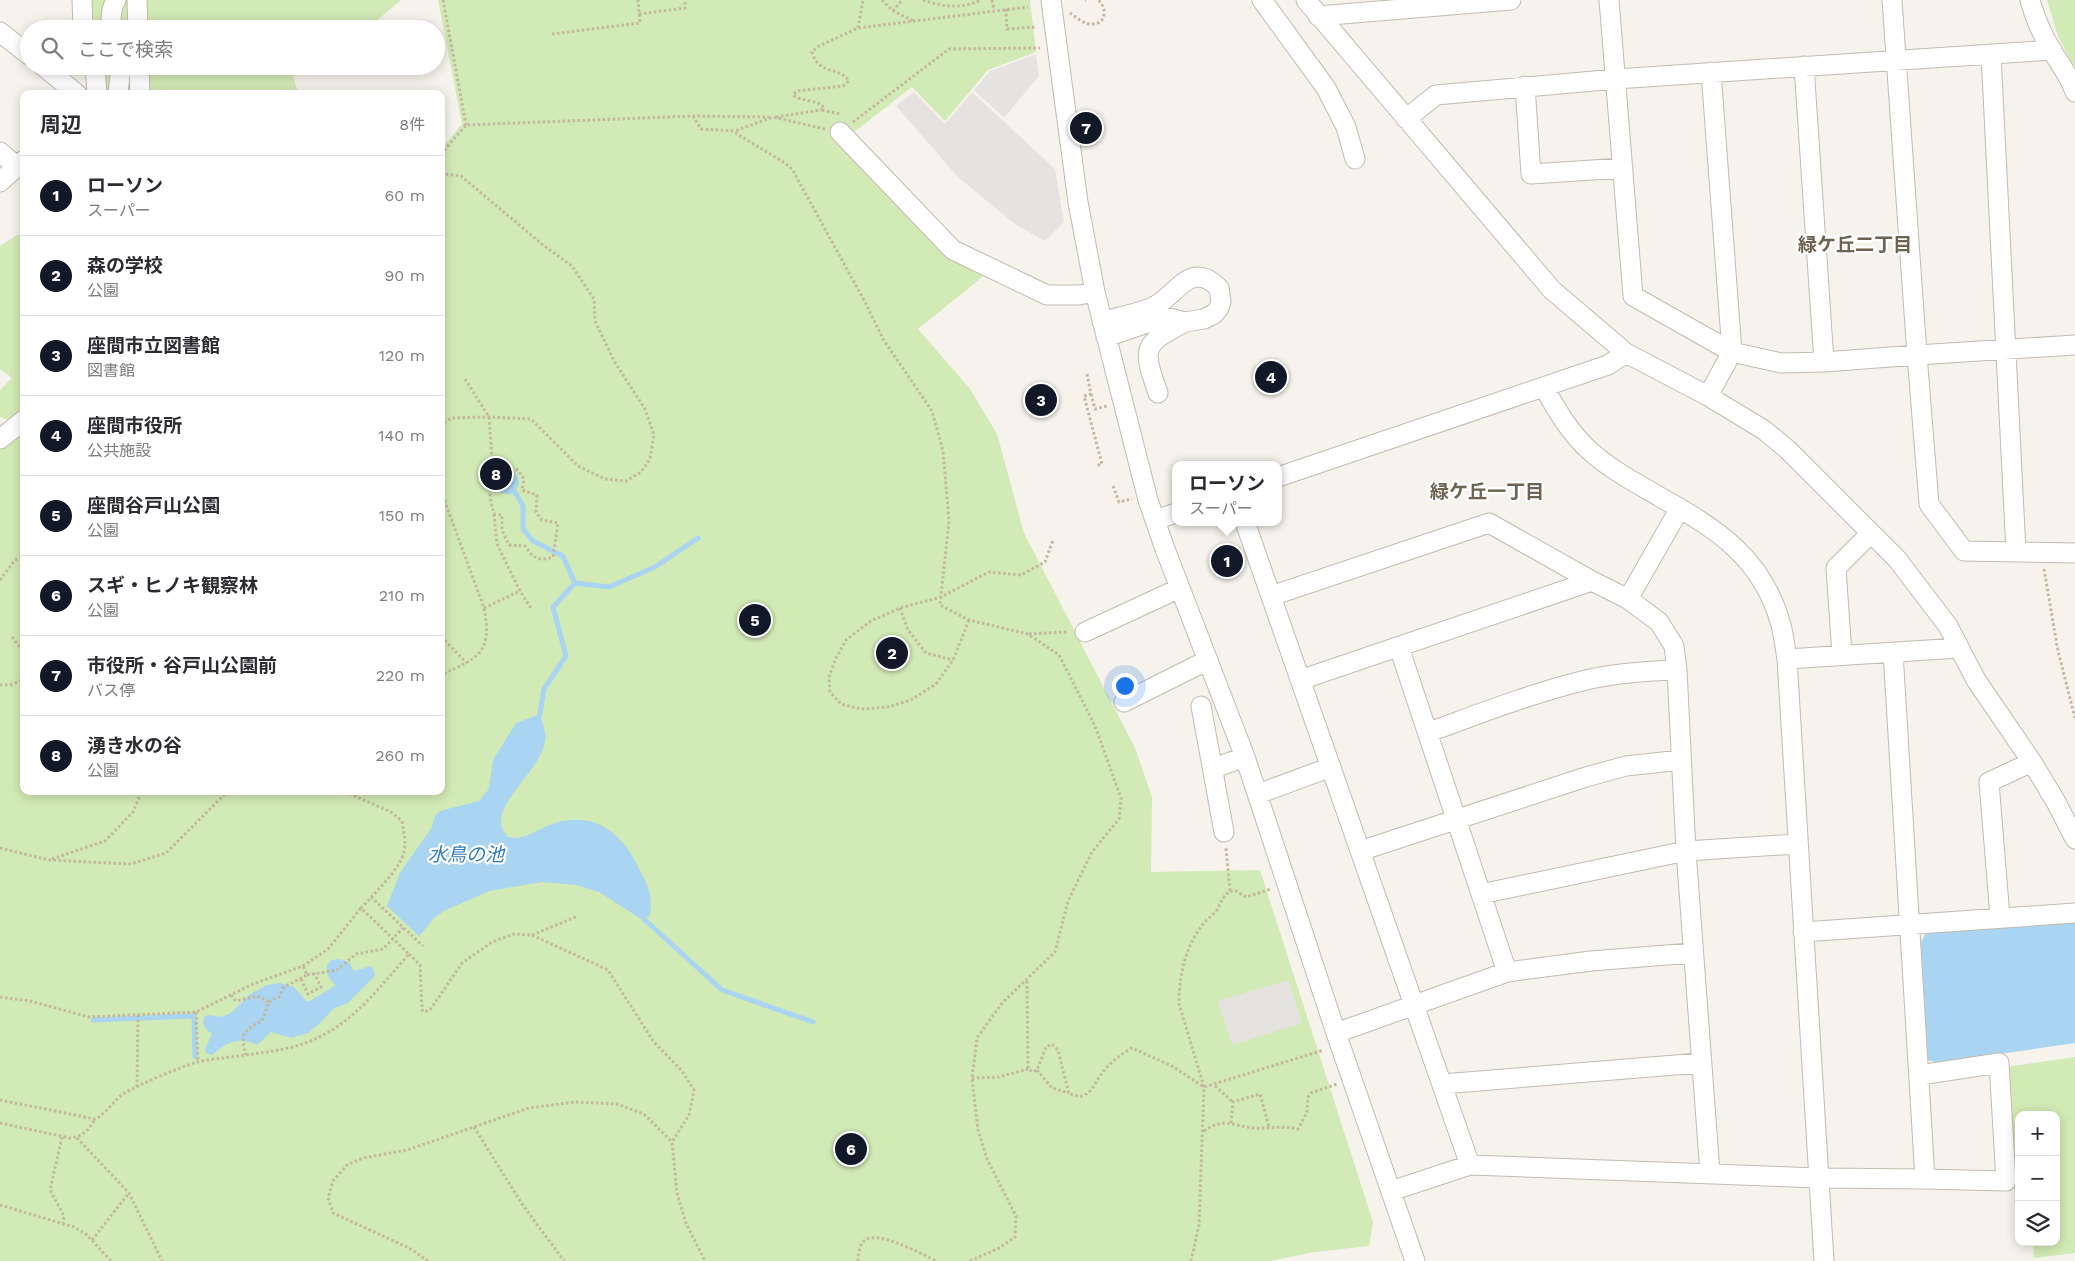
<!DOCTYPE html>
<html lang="ja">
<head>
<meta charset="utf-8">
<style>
  body { margin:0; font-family:"Work Sans","Noto Sans JP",sans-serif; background:#f7f7f7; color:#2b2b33 }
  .controls { position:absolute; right:15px; bottom:15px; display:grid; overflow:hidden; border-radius:10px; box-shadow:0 2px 12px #0003 }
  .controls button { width:45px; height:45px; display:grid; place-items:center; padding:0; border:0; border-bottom:1px solid #e1e1e2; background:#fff; color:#2b2b33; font:25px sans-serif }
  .you { position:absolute; left:1124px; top:685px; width:18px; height:18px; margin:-12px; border:4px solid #fff; border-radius:50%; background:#1a73e8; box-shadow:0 0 0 8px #1a73e833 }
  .badge { display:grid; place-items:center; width:32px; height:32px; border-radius:50%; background:#111827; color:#fff; font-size:16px; font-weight:700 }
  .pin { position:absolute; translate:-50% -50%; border:2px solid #fff; box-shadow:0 1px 5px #0006 }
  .popup { position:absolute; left:1172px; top:461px; width:110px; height:65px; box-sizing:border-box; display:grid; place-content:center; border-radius:10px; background:#fff; filter:drop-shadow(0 1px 4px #0005); font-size:16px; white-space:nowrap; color:#7c7c81 }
  .popup b { font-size:19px; color:#2b2b33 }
  .popup::after { content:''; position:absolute; left:50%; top:100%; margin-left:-10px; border:10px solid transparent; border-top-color:#fff }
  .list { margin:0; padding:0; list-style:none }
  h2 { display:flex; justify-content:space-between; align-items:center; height:65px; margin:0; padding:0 20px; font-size:21px }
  h2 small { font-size:16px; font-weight:400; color:#7c7c81 }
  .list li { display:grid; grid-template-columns:32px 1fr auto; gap:15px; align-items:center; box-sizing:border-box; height:80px; padding:0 20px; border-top:1px solid #e1e1e2 }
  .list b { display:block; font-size:19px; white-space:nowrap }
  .list p { margin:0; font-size:16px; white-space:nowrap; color:#7c7c81 }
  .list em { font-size:16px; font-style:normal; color:#7c7c81 }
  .icon { flex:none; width:28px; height:28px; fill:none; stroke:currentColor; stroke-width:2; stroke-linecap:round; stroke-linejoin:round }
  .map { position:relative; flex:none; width:2075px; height:1261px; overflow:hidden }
  .search { position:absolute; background:#fff; box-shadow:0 2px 12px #0003; left:20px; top:20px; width:425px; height:55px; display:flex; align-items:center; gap:12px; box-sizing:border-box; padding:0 18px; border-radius:28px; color:#7c7c81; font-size:19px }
  .panel { position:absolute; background:#fff; box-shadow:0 2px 12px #0003; left:20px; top:90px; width:425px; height:705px; border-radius:10px }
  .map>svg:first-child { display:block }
</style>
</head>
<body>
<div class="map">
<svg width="2075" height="1261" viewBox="0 0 2075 1261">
  <rect width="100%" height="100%" fill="#f6f3ec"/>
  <path fill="#d2eab5" d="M92,0H401L367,29H92L90,13Z
    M438,0H1030L1036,52L988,70L945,121L912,87L844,140L952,252L991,270L918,329L970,389L997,434L1024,533L1135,748L1152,797L1151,872L1260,870L1373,1222L1369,1246L1315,1252L1271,1261H0V981H2L0,980V444L24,427V791H441V149L462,124Z
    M2047,0H2075V69L2058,36Z
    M104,66H291L296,87L302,94H105L107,88Z
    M24,234V408L8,420L0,417V390L12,378L0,369V246L17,235Z
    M2075,1057V1253L2034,1258L2033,1242H2056V1115H2019V1221H2016L2006,1067Z"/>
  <path fill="#e5e3e0" d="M1036,54L1039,76L1004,118L974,90L990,71Z
    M914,92L945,124L972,92L1055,169L1064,222L1045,241L1016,225L958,177L896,106Z
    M1288,980L1302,1023L1232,1045L1218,1001Z"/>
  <path fill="#a9d4f2" d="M508,472L514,473L518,477L519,483L515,492L509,495L496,491L492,487L493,481L500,480Z
    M540,714C542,722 547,733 545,741C541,769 500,797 501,823C501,829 505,833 508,837C525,840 531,833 547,826C585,810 617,826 635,861C646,883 653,890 650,915L644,919L638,917L599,892L576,885L542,882L489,891L444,911L434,918L419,936L387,906L400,873L432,827L435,816L440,811L479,801L489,789L493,760L516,723Z
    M2075,922V1043L1938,1063L1928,1060L1921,942L1926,933Z
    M339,959L349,962L354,971L371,966L374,971L375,976L348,1003L333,1009L321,1022L308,1033L291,1038L271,1032L257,1045C238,1036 227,1042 212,1055L206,1053L205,1049L212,1034C205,1028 202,1027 204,1017L208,1015L222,1017L231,1013L250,994L267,985L280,983L294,987L306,1001H310L336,985C329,979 326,975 327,965L332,960Z"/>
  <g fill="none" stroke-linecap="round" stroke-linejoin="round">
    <path stroke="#a9d4f2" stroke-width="5" d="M515,492L523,506V529L533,541L563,556L575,583L553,607L566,656L544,689L540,714
      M575,583L609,587L655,567L698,538
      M644,919L722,990L813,1022
      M93,1020L194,1016L195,1057"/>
    <g stroke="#c2bbae" stroke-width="21">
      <path id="minor" d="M82,0L83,29
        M137,0L138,29
        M1051,0L1078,202L1095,292L1148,500L1165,549L1245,757L1336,1033L1415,1261
        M1262,0L1326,88L1346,127L1355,159
        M1306,0L1552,290L1626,353L1708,396L1764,430L1787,449L1897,559L1948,626L1976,680L2032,762L2056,802L2075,839
        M1609,0L1633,296L1732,352L1708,396
        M1892,0L1917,355L2075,345
        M2030,0C2035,18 2042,35 2052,51C2060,64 2070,77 2075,92
        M1318,16L1511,0
        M112,29C110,19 111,9 116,0
        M0,32L29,55
        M1991,54L2016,552
        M43,66L77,94
        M95,66L97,94
        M139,66L140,94
        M1804,66L1824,362
        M1711,72L1732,352L1781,363L1824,362L1917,355L1929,504L1964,551L2075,553
        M1525,86L1531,174L1623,168
        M118,94L120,75L119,66
        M1406,119L1436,95L1616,79L2052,50
        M840,132L953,250L1047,295H1079L1095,292
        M0,152L16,166
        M0,182L24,160
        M1102,322C1118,317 1135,314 1151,308C1176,298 1189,258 1219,288L1221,301L1219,308L1214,314L1204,319L1185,322L1165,317L1106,337
        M1544,387C1557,411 1570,433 1590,451C1611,470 1636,483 1660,497C1717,529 1763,558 1781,625C1784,636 1785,648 1787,659L1824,1261
        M1158,393C1142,347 1142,345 1185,322
        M0,439L24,420
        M1278,477L1608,365L1626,353
        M1680,508L1628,599L1659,622L1674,646L1677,670L1686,851L1710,1173
        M1155,520L1176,513
        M1245,522L1470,1165
        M1271,596L1489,523L1592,581
        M1085,632L1180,588
        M1399,647L1481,894
        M1842,655L1836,568L1870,534
        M1787,659L1959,648
        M1300,680L1592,581L1628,599
        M1124,702L1208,660
        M1201,706L1224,832
        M1429,732C1479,714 1530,694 1582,681C1613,673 1645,671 1677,670
        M1214,768L1245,757
        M1258,794L1331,767
        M1360,851L1586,777L1626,766L1681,760
        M2000,917L1989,782L2032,762
        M1803,932L2075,913
        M1507,972L1481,894L1686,851L1797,844
        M1336,1033L1507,972L1591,961L1692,953
        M1920,1075L1999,1063L2006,1181L1925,1179
        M1442,1084L1700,1063
        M1391,1191L1470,1165L1820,1178L1925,1179L1893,652"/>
    </g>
    <path stroke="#c4b79f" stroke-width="3" stroke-dasharray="2.5 2.5" stroke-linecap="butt" d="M443,0L466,125
      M882,0L893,11L914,21
      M923,0C942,7 962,9 981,0
      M992,0L994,10
      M1085,0H1086
      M1006,9L1007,29L1037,27
      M893,11L902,0
      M1070,13C1076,17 1085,25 1092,24C1107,24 1107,7 1098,0
      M639,14L685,8V0
      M858,28L863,0
      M552,34L640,23L638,0
      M822,110L840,114
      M693,116L701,129L735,131
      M776,117L821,110L824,108C818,99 801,102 793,95L797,91L843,86L849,81C838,65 820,77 812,52L817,47L858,28L1028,7
      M853,122L949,49L1040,48
      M825,129L773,117L735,131L737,134L785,163L792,169L864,300L883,339L932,411L943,451L949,521L940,605L969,620L1028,634L1059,655L1095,726L1121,798L1119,819L1092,852L1068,901L1055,952L1002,1003L977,1038L972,1078L978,1130L987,1159L1016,1216L1015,1237L999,1248L970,1261
      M441,154L466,125L693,116L769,117
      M441,175L444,174L461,176L543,245L572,266L594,299L595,321L614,361L645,409L654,435L650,459L641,472L626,481L605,479L578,466L531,419L489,417L451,418L441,425
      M1087,374L1091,394L1084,396L1102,464L1096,466
      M465,379L489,417L492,459L501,477
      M1091,394L1095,409L1107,406
      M485,475C496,483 507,477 506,463
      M491,479C488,492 491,501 494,514L502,515V530L509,545L525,546C533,558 539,562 553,557L558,523L542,520L536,512L537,495L522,490L524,479L518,470L507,469
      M1113,486L1119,502L1132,499
      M441,491L484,608C493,653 478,658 441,675
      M494,514L497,544L520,591L532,610
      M2044,569L2058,651L2075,718
      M0,580L15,560L24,557
      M484,608L520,591
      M900,608L908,630L926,653L953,660
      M969,620L953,660L936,684L911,700L888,707L861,709L841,704L830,692L829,677L835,660L846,640L871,621L900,608L941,597L989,572L1021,575L1045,562L1053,540
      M1029,634L1068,632
      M12,637L24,652
      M441,637L467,663
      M0,685H10L24,679
      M0,848L49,860L131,864L166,853L228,791
      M52,859L105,841L133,812L142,791
      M1230,891H1236L1246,897L1271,889
      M371,897L423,946
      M532,935L578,916
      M409,954L420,965L422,1010L424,1012L430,1010L462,963L492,942L514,934L532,935L608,970L653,1041L682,1071L694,1090L689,1115L672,1142L677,1193L686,1223L705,1261
      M307,975L337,970L356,954L383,949L403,928
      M301,979L308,994L321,987L314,973
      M1027,981L1028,1069L1033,1072L1037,1070L1046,1047L1052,1044L1058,1050L1069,1094C1075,1095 1080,1098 1085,1095C1092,1091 1095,1083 1100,1076C1107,1065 1121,1054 1132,1048L1172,1066L1204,1087L1324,1050
      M231,995L236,1001L257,996L269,1002L262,1021C243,1030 240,1034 246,1055
      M0,997L30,1001L89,1017L196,1012L253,984L303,966L328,949L361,908
      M269,1002L279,997L284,987L307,975L303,966
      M196,1012L198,1062
      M1037,1070L1052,1088L1069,1093
      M972,1078L999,1077L1028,1069
      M1215,1086L1233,1102
      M137,1087L138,1015
      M0,1100L95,1119C106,1114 113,1101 123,1094C140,1084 178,1068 197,1062C205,1060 215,1059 223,1058C244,1055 264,1053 284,1049C343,1037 372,996 409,954L361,908C373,895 401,868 404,852C406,842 404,832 402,821L391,812L343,791
      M0,1123L70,1138C82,1137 89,1130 95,1119
      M1231,1123L1233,1102L1260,1094L1269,1127
      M474,1127L522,1204L564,1261
      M1204,1131C1224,1117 1232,1126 1254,1128C1269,1129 1283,1125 1298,1129L1307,1112L1308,1097L1311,1093L1337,1084
      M62,1137L50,1190L64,1216L63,1223
      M77,1138L129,1193L162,1261
      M0,1205L74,1227L87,1235L111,1261
      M92,1240L129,1193
      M428,1261L409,1248L333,1213L328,1198L333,1181L347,1165L363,1158L407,1150L529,1108L575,1102L617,1104L644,1114L672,1142
      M858,1261C858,1255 859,1247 863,1242C874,1227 923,1255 937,1261
      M1191,1261L1199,1225L1204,1087L1179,1004C1179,976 1185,947 1203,924C1207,919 1213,915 1217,910C1221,903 1222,897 1230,891L1226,848"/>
    <use href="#minor" stroke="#fff" stroke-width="19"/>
  </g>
  <g text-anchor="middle" stroke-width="4.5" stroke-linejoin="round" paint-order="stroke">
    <g font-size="19" font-weight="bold" fill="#6e6250" stroke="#fff">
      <text x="1855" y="251">緑ケ丘二丁目</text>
      <text x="1487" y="498">緑ケ丘一丁目</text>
    </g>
    <g font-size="19" font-style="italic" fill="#2e7ab2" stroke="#fff">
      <text x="466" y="861">水鳥の池</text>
    </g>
  </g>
</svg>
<div class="controls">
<button>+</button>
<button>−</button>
<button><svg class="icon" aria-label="layers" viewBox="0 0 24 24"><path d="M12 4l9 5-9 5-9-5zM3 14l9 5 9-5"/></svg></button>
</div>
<div class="you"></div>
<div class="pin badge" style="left:1227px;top:561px">1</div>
<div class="popup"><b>ローソン</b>スーパー</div>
<div class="pin badge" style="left:892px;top:653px">2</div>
<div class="pin badge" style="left:1041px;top:400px">3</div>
<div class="pin badge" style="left:1271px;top:377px">4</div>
<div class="pin badge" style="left:755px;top:620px">5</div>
<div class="pin badge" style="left:851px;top:1149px">6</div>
<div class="pin badge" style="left:1086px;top:128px">7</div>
<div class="pin badge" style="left:496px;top:474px">8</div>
<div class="search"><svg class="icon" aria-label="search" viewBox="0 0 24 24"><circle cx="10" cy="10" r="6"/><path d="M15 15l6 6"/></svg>ここで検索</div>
<section class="panel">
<h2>周辺<small>8件</small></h2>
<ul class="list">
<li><span class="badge">1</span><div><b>ローソン</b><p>スーパー</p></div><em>60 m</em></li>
<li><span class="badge">2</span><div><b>森の学校</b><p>公園</p></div><em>90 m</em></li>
<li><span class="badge">3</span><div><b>座間市立図書館</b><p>図書館</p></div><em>120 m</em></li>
<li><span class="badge">4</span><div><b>座間市役所</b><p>公共施設</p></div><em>140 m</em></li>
<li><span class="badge">5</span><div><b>座間谷戸山公園</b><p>公園</p></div><em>150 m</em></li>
<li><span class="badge">6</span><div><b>スギ・ヒノキ観察林</b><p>公園</p></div><em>210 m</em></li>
<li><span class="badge">7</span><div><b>市役所・谷戸山公園前</b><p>バス停</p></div><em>220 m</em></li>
<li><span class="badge">8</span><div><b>湧き水の谷</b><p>公園</p></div><em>260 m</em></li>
</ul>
</section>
</div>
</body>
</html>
